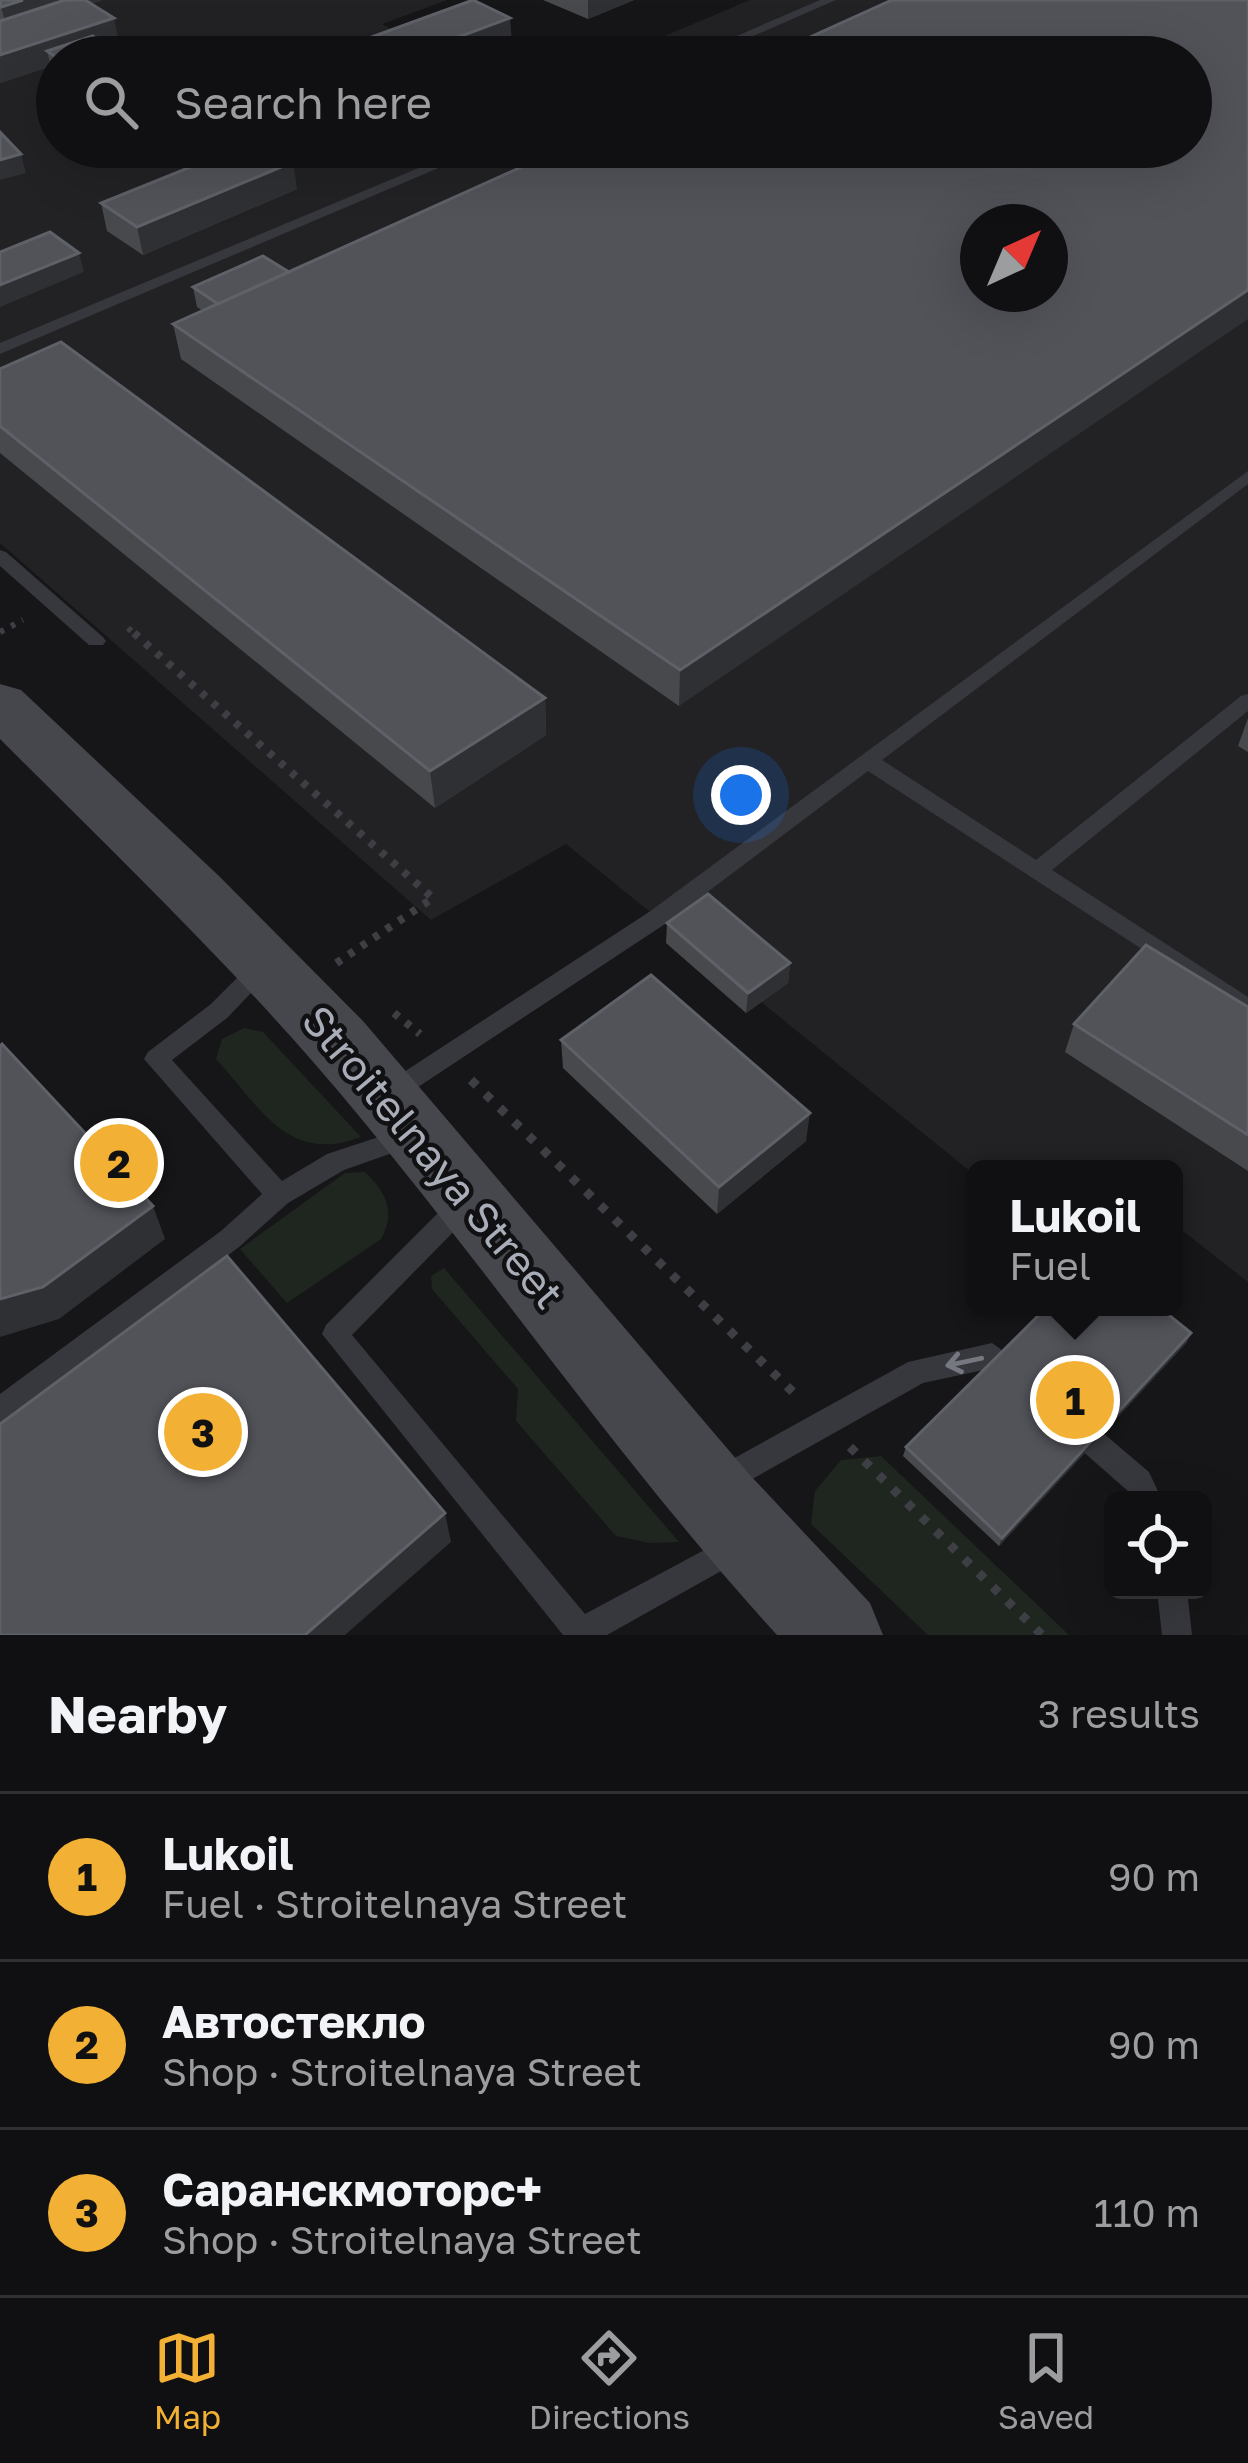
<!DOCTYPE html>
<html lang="en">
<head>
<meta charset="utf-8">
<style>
  body { margin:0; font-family:"Golos Text",sans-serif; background:#1e1e20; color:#f1f3f6 }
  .controls { position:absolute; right:36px; bottom:36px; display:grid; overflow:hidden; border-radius:18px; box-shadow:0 12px 48px #0002 }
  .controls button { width:108px; height:108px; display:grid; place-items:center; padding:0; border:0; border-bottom:3px solid #303032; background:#101012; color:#f1f3f6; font:60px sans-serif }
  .compass { position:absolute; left:960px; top:204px; width:108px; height:108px; border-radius:50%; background:#101012; box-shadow:0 12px 48px #0002; rotate:44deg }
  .you { position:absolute; left:741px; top:795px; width:42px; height:42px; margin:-30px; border:9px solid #fff; border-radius:50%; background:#1a73e8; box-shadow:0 0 0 18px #1a73e833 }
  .badge { display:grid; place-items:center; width:78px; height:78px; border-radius:50%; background:#f2b134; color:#111; font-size:39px; font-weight:700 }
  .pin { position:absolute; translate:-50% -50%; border:6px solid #fff; box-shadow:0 3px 12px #0006 }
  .popup { position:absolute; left:967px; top:1160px; width:216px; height:156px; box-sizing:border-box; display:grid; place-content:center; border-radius:18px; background:#101012; filter:drop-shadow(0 3px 9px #0005); font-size:39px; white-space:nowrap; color:#9c9d9f }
  .popup b { font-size:45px; color:#f1f3f6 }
  .popup::after { content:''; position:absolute; left:50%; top:100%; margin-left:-24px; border:24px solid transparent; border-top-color:#101012 }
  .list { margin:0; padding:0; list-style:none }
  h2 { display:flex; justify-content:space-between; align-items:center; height:156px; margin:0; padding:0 48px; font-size:51px }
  h2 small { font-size:39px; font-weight:400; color:#9c9d9f }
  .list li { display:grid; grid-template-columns:78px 1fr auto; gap:36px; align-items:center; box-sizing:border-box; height:168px; padding:0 48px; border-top:3px solid #303032 }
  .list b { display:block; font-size:45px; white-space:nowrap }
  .list p { margin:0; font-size:39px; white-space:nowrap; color:#9c9d9f }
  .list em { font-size:39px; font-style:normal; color:#9c9d9f }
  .icon { flex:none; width:66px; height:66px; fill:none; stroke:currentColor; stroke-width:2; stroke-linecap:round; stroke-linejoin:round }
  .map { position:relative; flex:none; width:1248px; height:1635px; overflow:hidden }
  .search { position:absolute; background:#101012; box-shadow:0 12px 48px #0002; left:36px; right:36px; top:36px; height:132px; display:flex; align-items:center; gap:30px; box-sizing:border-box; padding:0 42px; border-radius:66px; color:#9c9d9f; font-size:45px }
  .sheet { height:660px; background:#101012 }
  nav { display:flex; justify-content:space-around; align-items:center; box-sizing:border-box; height:168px; border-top:3px solid #303032; background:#101012; font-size:33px; color:#9c9d9f }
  nav a { display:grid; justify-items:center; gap:6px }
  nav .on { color:#f2b134 }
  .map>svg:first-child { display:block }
</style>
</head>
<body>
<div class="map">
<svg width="1248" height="1635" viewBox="0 0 1248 1635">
  <rect width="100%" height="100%" fill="#161618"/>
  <path fill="#222225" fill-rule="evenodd" d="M0,0H447L382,24L441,57H57V147H1191V57H518L552,43L617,56L750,0H1248V1282L1174,1224V1169H976V1176L566,844L431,920L0,543ZM978,222H1050V294H978Z"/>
  <path fill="#1e261f" d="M244,1028L263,1032L361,1137C288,1165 260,1107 216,1059L222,1039Z
    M365,1172C386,1192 396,1212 381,1239L287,1303L240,1249L345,1173Z
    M444,1268L679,1542L650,1543L616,1536L516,1421L518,1389L432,1289L431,1276Z
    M881,1456L1069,1635H928L811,1524L815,1491L841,1460Z"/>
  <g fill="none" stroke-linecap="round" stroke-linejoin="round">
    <path stroke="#3d3f44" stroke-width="6" stroke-dasharray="4.5 8" stroke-linecap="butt" d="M128,628L137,636
      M0,632L23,620"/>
    <path stroke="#3d3f44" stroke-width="8" stroke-dasharray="6 9" stroke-linecap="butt" d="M134,633L433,898L335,964
      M394,1013L420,1034"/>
    <path stroke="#3d3f44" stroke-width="9" stroke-dasharray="8 12" stroke-linecap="butt" d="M471,1080L796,1395
      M850,1447L1042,1635"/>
    <path fill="#37383d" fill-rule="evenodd" d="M820,0H836L705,57H688Z
      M469,147H488L0,354V343Z
      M1248,471V484L882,760L1036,860L1241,696L1248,694V711L1052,870L1248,997V1018L868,771L665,924L400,1099L392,1102L384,1099L380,1092L384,1085L649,912Z
      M0,550L6,552L103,637L106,641L103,645H89L0,566Z
      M264,956L272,959L275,965L272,971L227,1018L172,1060L282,1181L327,1154L406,1128L415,1131L418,1138L415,1145L344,1170L288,1203L239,1247L10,1420L0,1424V1394L221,1231L262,1194L144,1059L148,1052L211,1004L256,959Z
      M465,1192L474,1195L478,1203L474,1211L352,1335L585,1614L736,1533L746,1537L750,1547L746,1557L607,1635H563L322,1334L326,1325L456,1195Z
      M992,1343L1023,1365L1027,1374L1023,1383L1013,1387L988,1369L923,1383L731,1491L721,1495L711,1491L707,1481L711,1471L908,1362Z
      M1073,1412L1083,1416L1149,1472L1162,1500H1133L1129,1492L1063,1434L1059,1425L1063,1416Z
      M1157,1590H1187L1192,1635H1162Z"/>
    <path fill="#45474d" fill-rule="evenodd" d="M0,684L21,690L219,876L363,1021L749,1474L870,1603L883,1635H777C627,1471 501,1287 359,1116C249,982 123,862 0,739Z"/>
  </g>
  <path fill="#47494d" d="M0,0L92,4L119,43L57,57V73L51,66L0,83Z
    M543,0H634L588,19Z
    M170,147H267L297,189L143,255L107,231L101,203L196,164Z
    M399,147H460L424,161Z
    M1191,147L679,706L181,359L173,324L203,311L197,307L193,287L289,272Z
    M0,369L545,698L546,735L435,808L0,453Z
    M1248,718V752L1238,746Z
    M667,923L790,963L788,983L746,1013L666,943Z
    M1248,1007V1171L1065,1052L1074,1024Z
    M561,1040L806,1141L717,1214L563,1068Z
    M1187,1342L999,1546L903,1456L906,1447Z"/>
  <path fill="#2f3033" d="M23,0H104L8,32L1,7Z
    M588,0H634L588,19Z
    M114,18L119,43L78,57L47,51L51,66L0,83V55Z
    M510,18L512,43L475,57H405Z
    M193,147H240L196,164Z
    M423,147H460L424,161Z
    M21,154L26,173L0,180V160Z
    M293,162L297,189L143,255L137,227Z
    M79,253L84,272L0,307V285Z
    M1248,290V319L679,706L680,670Z
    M545,698L546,735L435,808L430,771Z
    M790,963L788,983L746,1013L748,993Z
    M810,1113L806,1141L717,1214L719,1187Z
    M153,1206L165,1239L59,1319L0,1337V1299Z
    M1191,1333L1187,1342L999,1546L1002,1538Z
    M445,1513L451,1542L345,1635H305Z"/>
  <path fill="#525359" stroke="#5f6168" stroke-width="3" fill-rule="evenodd" d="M0,0H23L1,7Z
    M65,0H85L114,18L0,55V21Z
    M473,0L510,18L405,57H317Z
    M892,0H1248V290L680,670L173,324L566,147H1191V57H766ZM978,222H1050V294H978Z
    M93,36L123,57L57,58L47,51Z
    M0,132L21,154L0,160Z
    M240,147H267L293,162L137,227L101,203Z
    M50,232L79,253L0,285V252Z
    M263,256L289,272L218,304L193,287Z
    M61,342L545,698L430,771L0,426V369Z
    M708,894L790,963L748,993L667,923Z
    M1146,945L1248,1007V1135L1074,1024Z
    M651,975L810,1113L719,1187L561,1040Z
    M2,1044L153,1206L43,1287L0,1299V1046Z
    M227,1256L445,1513L305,1635H0V1424Z
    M1047,1307H1159L1191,1333L1002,1538L906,1447Z"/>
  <defs><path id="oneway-shaft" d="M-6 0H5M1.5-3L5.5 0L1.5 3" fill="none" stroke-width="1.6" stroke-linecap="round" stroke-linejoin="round" transform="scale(3)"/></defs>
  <use stroke="#757881" href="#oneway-shaft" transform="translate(964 1362) rotate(168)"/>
  <g text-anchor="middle" stroke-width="9" stroke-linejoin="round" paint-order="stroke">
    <g font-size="42" fill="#a8adb8" stroke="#111113">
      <text transform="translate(433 1157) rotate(50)" y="15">Stroitelnaya Street</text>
    </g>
  </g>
</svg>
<div class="controls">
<button><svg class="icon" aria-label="locate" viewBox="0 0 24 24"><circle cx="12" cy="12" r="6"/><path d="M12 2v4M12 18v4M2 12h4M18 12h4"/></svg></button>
</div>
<svg class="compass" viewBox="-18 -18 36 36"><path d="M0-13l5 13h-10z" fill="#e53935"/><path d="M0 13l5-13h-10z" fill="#9c9d9f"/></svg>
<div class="you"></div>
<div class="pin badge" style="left:1075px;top:1400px">1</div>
<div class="popup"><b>Lukoil</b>Fuel</div>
<div class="pin badge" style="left:119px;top:1163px">2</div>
<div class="pin badge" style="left:203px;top:1432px">3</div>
<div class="search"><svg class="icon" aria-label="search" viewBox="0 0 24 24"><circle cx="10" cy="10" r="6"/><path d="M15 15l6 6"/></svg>Search here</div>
</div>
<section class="sheet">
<h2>Nearby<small>3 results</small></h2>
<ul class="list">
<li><span class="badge">1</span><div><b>Lukoil</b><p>Fuel · Stroitelnaya Street</p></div><em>90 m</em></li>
<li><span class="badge">2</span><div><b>Автостекло</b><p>Shop · Stroitelnaya Street</p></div><em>90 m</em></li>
<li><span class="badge">3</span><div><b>Саранскмоторс+</b><p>Shop · Stroitelnaya Street</p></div><em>110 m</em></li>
</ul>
</section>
<nav>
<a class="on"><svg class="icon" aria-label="map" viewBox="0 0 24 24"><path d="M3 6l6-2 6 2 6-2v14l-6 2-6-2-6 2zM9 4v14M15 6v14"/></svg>Map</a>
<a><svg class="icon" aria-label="directions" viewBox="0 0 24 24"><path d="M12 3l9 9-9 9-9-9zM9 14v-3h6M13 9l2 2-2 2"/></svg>Directions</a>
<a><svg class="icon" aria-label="saved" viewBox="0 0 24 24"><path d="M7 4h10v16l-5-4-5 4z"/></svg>Saved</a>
</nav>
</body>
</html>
